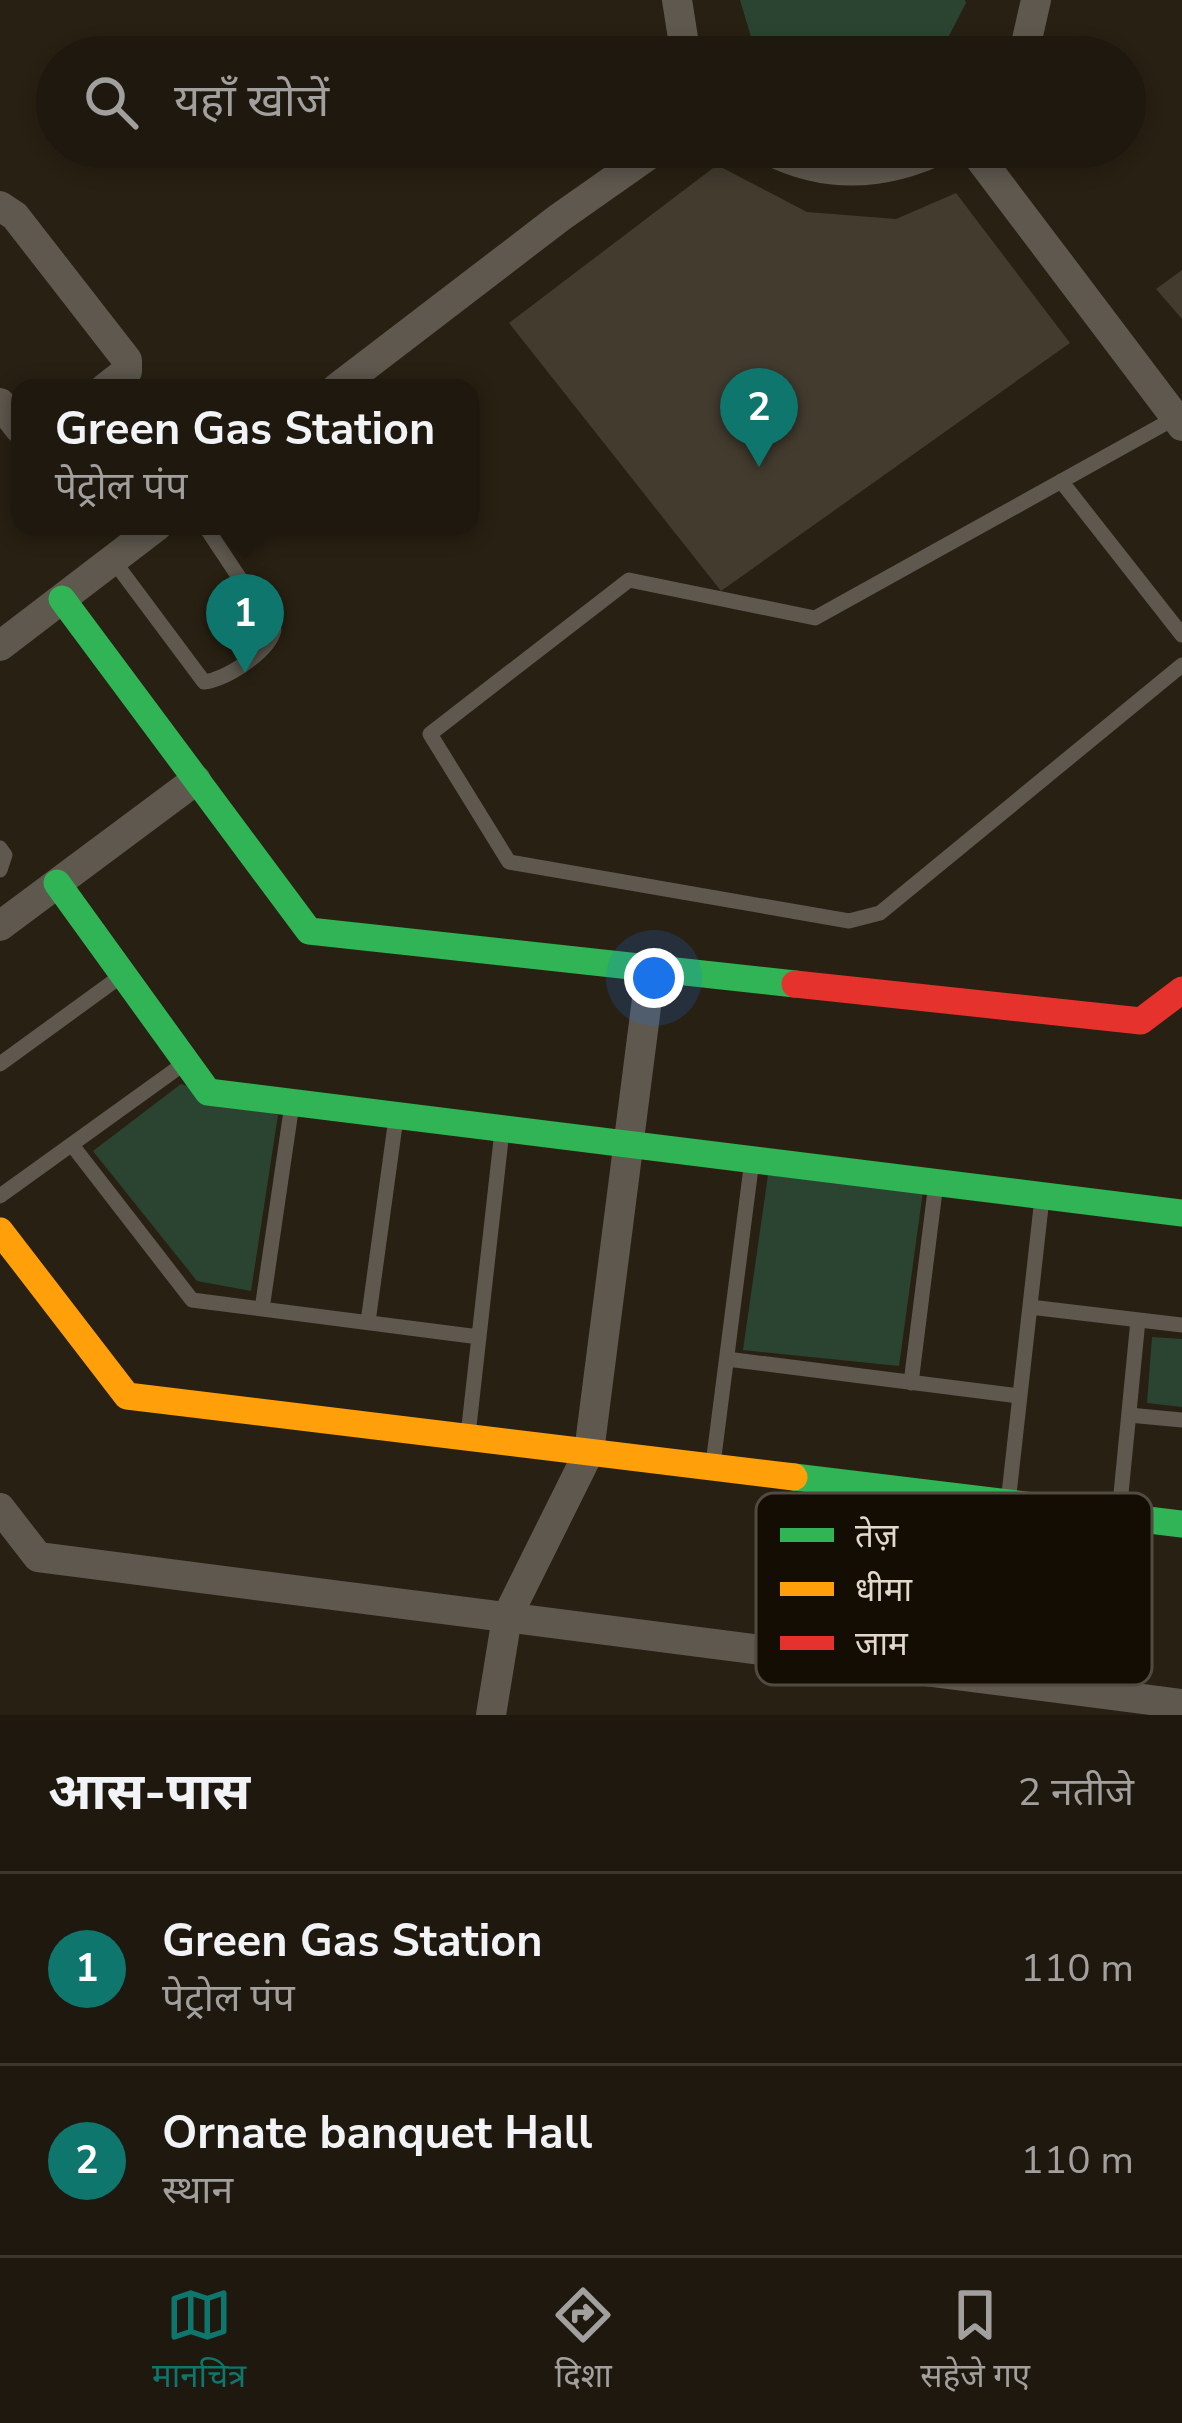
<!DOCTYPE html>
<html lang="hi">
<head>
<meta charset="utf-8">
<style>
  body { margin:0; font-family:"Nunito Sans","Noto Sans Devanagari",sans-serif; background:#2b251c; color:#f1f3f6 }
  .you { position:absolute; left:654px; top:978px; width:42px; height:42px; margin:-30px; border:9px solid #fff; border-radius:50%; background:#1a73e8; box-shadow:0 0 0 18px #1a73e833 }
  .badge { display:grid; place-items:center; width:78px; height:78px; border-radius:50%; background:#0f766e; color:#fff; font-size:39px; font-weight:700 }
  .pin { position:absolute; translate:-50% -99px; filter:drop-shadow(0 3px 6px #0008) }
  .pin::after { content:''; position:absolute; top:63px; width:42px; height:36px; background:inherit; clip-path:polygon(0 0,100% 0,50% 100%) }
  .popup { position:absolute; left:11px; top:379px; width:468px; height:156px; box-sizing:border-box; display:grid; place-content:center; border-radius:24px; background:#1e180e; filter:drop-shadow(0 3px 9px #0005); font-size:39px; white-space:nowrap; color:#a1a09e }
  .popup b { font-size:45px; color:#f1f3f6 }
  .popup::after { content:''; position:absolute; left:50%; top:100%; margin-left:-24px; border:24px solid transparent; border-top-color:#1e180e }
  .list { margin:0; padding:0; list-style:none }
  h2 { display:flex; justify-content:space-between; align-items:center; height:156px; margin:0; padding:0 48px; font-size:51px }
  h2 small { font-size:39px; font-weight:400; color:#a1a09e }
  .list li { display:grid; grid-template-columns:78px 1fr auto; gap:36px; align-items:center; box-sizing:border-box; height:192px; padding:0 48px; border-top:3px solid #3c372e }
  .list b { display:block; font-size:45px; white-space:nowrap }
  .list p { margin:0; font-size:39px; white-space:nowrap; color:#a1a09e }
  .list em { font-size:39px; font-style:normal; color:#a1a09e }
  .icon { flex:none; width:66px; height:66px; fill:none; stroke:currentColor; stroke-width:2; stroke-linecap:round; stroke-linejoin:round }
  .map { position:relative; flex:none; width:1182px; height:1715px; overflow:hidden }
  .search { position:absolute; background:#1e180e; box-shadow:0 6px 18px #0003; left:36px; right:36px; top:36px; height:132px; display:flex; align-items:center; gap:30px; box-sizing:border-box; padding:0 42px; border-radius:66px; color:#a1a09e; font-size:45px }
  .sheet { height:540px; background:#1e180e }
  nav { display:flex; justify-content:space-around; align-items:center; box-sizing:border-box; height:168px; border-top:3px solid #3c372e; background:#1e180e; font-size:33px; color:#a1a09e }
  nav a { display:grid; justify-items:center; gap:6px }
  nav .on { color:#0f766e }
  .map>svg:first-child { display:block }
</style>
</head>
<body>
<div class="map">
<svg width="1182" height="1715" viewBox="0 0 1182 1715">
  <rect width="100%" height="100%" fill="#282012"/>
  <path fill="#2b4432" d="M740,0H965L966,3L938,57H757Z
    M181,1084L278,1115L251,1291L197,1281L93,1151Z
    M768,1175L923,1191L899,1366L743,1350Z
    M1152,1337L1182,1339V1407L1147,1403Z"/>
  <path fill="#433b2e" d="M717,165L807,212L896,219L956,193L1070,343L721,591L509,323Z
    M1182,270V319L1156,289Z"/>
  <g fill="none" stroke-linecap="round" stroke-linejoin="round">
    <path stroke="#5e584e" stroke-width="15" d="M1175,418L815,618L629,580L430,734L509,862L849,921L880,913L1182,665
      M1061,481L1182,635
      M113,560L204,682C226,679 268,653 274,630L205,526
      M0,848L5,855L0,870
      M0,1064L121,976
      M72,1145L192,1300L479,1337
      M0,1196L182,1065
      M1030,1307L1182,1325
      M262,1309L292,1104
      M368,1322L396,1118
      M727,1359L1019,1396
      M911,1383L936,1183
      M1129,1415L1182,1420
      M468,1435L502,1131
      M713,1464L752,1160
      M1008,1503L1042,1198
      M1119,1514L1138,1320"/>
    <path stroke="#5e584e" stroke-width="30" d="M677,0L686,57
      M1023,57L1036,0
      M763,147C824,180 884,177 945,147
      M971,147L1182,426
      M0,206L15,216L127,360V371L105,388
      M337,388L559,218L660,147
      M0,403L19,428
      M0,646L157,526
      M0,926L196,780
      M0,1508L38,1557L1182,1704
      M491,1715L507,1617L589,1452L651,968"/>
    <path stroke="#30b455" stroke-width="27" d="M62,599L309,931L795,984
      M57,883L208,1092L1182,1213
      M794,1477L1182,1524"/>
    <path stroke="#ff9f0a" stroke-width="27" d="M0,1231L127,1396L794,1477"/>
    <path stroke="#e5322d" stroke-width="27" d="M795,984L1141,1021L1182,990"/>
  </g>
  <rect x="756" y="1493" width="396" height="192" rx="18" fill="#130d04" stroke="#514a40" stroke-width="3"/>
  <rect x="780" y="1528" width="54" height="14" fill="#30b455"/>
  <rect x="780" y="1582" width="54" height="14" fill="#ff9f0a"/>
  <rect x="780" y="1636" width="54" height="14" fill="#e5322d"/>
  <g font-size="33" fill="#e3d9cb">
    <text x="855" y="1547">तेज़</text>
    <text x="855" y="1601">धीमा</text>
    <text x="855" y="1655">जाम</text>
  </g>
</svg>
<div class="you"></div>
<div class="pin badge" style="left:245px;top:673px">1</div>
<div class="popup"><b>Green Gas Station</b>पेट्रोल पंप</div>
<div class="pin badge" style="left:759px;top:467px">2</div>
<div class="search"><svg class="icon" aria-label="search" viewBox="0 0 24 24"><circle cx="10" cy="10" r="6"/><path d="M15 15l6 6"/></svg>यहाँ खोजें</div>
</div>
<section class="sheet">
<h2>आस-पास<small>2 नतीजे</small></h2>
<ul class="list">
<li><span class="badge">1</span><div><b>Green Gas Station</b><p>पेट्रोल पंप</p></div><em>110 m</em></li>
<li><span class="badge">2</span><div><b>Ornate banquet Hall</b><p>स्थान</p></div><em>110 m</em></li>
</ul>
</section>
<nav>
<a class="on"><svg class="icon" aria-label="map" viewBox="0 0 24 24"><path d="M3 6l6-2 6 2 6-2v14l-6 2-6-2-6 2zM9 4v14M15 6v14"/></svg>मानचित्र</a>
<a><svg class="icon" aria-label="directions" viewBox="0 0 24 24"><path d="M12 3l9 9-9 9-9-9zM9 14v-3h6M13 9l2 2-2 2"/></svg>दिशा</a>
<a><svg class="icon" aria-label="saved" viewBox="0 0 24 24"><path d="M7 4h10v16l-5-4-5 4z"/></svg>सहेजे गए</a>
</nav>
</body>
</html>
